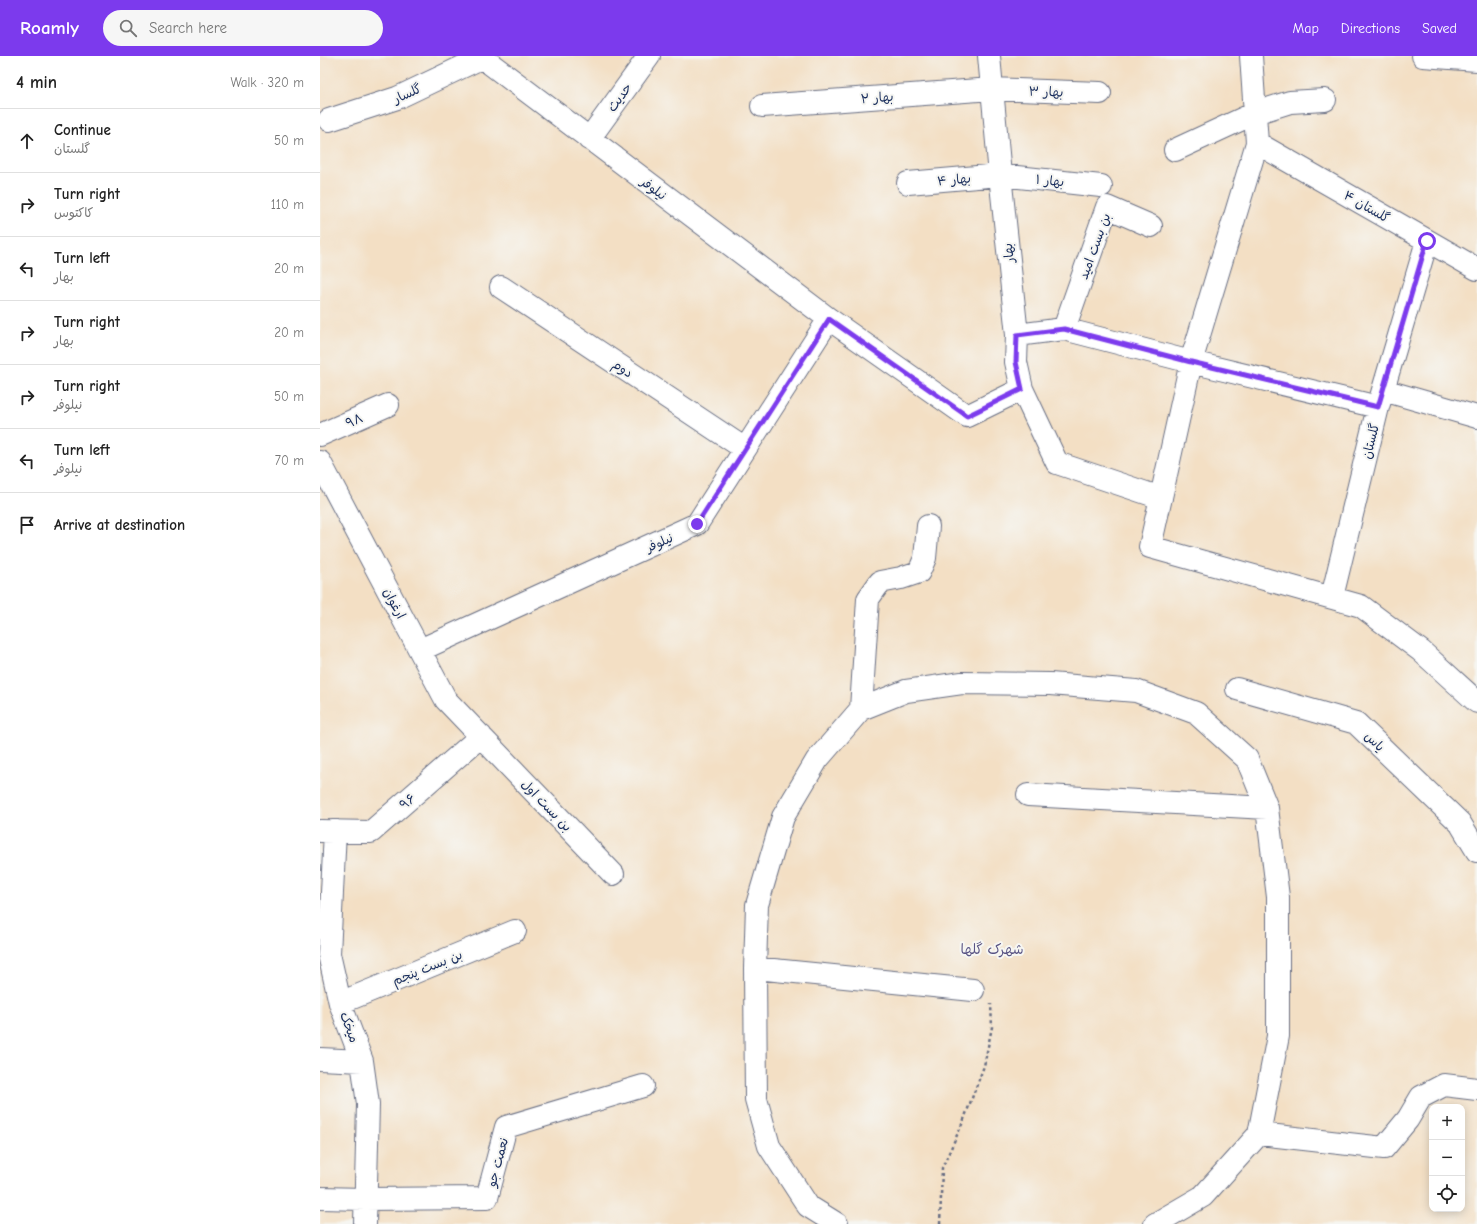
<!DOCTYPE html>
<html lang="en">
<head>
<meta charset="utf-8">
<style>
  body { margin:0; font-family:"Comic Neue","Playpen Sans Arabic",sans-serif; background:#f6f6f6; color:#222 }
  .controls { position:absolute; right:12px; bottom:12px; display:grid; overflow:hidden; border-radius:8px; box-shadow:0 2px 10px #0003 }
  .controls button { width:36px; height:36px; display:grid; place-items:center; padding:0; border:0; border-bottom:1px solid #e0e0e0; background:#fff; color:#222; font:20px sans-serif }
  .stop { position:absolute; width:12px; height:12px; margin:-9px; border:3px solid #7c3aed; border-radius:50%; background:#fff }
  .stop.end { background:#7c3aed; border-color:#fff; box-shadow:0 1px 4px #0008 }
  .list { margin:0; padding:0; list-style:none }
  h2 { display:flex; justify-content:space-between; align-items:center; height:52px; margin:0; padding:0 16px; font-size:17px }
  h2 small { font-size:13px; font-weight:400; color:#767676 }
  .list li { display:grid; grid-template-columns:26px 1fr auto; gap:12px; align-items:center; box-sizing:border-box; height:64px; padding:0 16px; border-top:1px solid #e0e0e0 }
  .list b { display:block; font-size:15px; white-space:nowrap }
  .list p { margin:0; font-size:13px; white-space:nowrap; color:#767676 }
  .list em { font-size:13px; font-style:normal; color:#767676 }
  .icon { flex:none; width:22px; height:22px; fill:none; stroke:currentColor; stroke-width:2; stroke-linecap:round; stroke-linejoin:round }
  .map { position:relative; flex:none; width:1157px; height:1168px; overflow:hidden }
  header { display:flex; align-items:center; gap:24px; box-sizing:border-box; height:56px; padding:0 20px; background:#7c3aed; color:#fff }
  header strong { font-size:19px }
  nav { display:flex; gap:22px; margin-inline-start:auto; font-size:14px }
  .search { width:280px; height:36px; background:#f6f6f6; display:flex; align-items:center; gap:10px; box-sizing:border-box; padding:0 14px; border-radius:22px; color:#767676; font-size:15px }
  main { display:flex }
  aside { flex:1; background:#fff }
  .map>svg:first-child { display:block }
</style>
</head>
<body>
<header>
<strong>Roamly</strong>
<div class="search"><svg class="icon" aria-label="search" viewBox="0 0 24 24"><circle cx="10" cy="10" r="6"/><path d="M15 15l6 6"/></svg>Search here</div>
<nav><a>Map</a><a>Directions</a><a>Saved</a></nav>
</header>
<main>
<aside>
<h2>4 min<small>Walk · 320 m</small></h2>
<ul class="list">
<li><svg class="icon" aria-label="ahead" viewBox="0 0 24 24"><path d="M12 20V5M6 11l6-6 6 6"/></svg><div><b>Continue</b><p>گلستان</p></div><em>50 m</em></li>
<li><svg class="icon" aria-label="right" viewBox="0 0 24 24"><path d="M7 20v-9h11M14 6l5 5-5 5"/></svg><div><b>Turn right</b><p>کاکتوس</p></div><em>110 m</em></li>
<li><svg class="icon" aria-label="left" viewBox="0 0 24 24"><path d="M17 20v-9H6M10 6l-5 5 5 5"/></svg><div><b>Turn left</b><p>بهار</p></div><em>20 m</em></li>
<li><svg class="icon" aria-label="right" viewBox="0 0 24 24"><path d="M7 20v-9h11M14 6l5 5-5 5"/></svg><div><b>Turn right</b><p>بهار</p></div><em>20 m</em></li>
<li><svg class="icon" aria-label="right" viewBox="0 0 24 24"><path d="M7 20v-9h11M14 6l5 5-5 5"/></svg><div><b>Turn right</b><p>نیلوفر</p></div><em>50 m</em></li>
<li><svg class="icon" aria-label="left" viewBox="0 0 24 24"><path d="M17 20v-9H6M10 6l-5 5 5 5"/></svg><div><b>Turn left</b><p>نیلوفر</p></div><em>70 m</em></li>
<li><svg class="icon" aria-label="arrive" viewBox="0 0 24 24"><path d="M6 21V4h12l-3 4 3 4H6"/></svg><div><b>Arrive at destination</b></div></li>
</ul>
</aside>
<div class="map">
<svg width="1157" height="1168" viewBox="0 0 1157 1168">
  <rect width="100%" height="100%" fill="#f6f6f2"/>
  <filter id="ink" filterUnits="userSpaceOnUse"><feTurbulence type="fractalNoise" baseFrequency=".025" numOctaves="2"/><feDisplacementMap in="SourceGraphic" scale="8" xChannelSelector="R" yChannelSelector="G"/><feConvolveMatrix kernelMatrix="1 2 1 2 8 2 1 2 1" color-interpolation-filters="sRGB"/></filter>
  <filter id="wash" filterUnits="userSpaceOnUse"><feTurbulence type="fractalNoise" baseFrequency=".012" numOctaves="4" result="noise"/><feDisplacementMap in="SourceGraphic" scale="16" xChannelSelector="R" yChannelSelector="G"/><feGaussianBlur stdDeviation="0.9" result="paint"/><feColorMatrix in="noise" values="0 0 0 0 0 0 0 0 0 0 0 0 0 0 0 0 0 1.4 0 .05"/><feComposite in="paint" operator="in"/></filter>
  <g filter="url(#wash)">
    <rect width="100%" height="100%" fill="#f3dfc4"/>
  </g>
  <g filter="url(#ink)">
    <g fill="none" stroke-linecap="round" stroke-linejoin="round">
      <g stroke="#676d82" stroke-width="24">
        <path id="minor" d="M160,0L509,263L647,360L702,333L696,306L697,279L680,119L669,0
          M931,0L937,87L871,306L830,491L1041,550L1101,595L1157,646
          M1103,0L1157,4
          M442,50L672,33L780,37
          M9,64L77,42L161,2L163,0
          M269,83L329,0
          M937,87L1157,213
          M855,94L935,57L970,46L1005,44
          M588,127L680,119L781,130
          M181,231L425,393
          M744,273L787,151L831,170
          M697,279L744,273L871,306L1058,351
          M702,333L737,407L841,442
          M1063,334L1157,361
          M0,379L68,349
          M0,406L126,644L293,818
          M1012,541L1058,351L1107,185
          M100,594L377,468L509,263
          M917,633L1036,667L1140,767L1157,795
          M541,653L548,543L560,526L581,522L599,516L605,502L608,470
          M708,739L947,752
          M0,775L51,776L161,680
          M15,775L9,898L20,947L42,1005L48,1048L45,1168
          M435,912L653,934
          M20,947L195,875
          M0,1003L42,1005
          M939,1078L1064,1092L1088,1063L1101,1041L1124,1029L1157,1033
          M0,1142L45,1143L167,1142L186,1071L323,1030
          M517,1168L488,1150L449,1090L436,1043L435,912L437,849L463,761L497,704L541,653L586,635L642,627L730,628L816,635L876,657L927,703L947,752L958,841V980L939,1078L883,1140L835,1168"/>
      </g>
      <path stroke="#676d82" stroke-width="2.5" stroke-dasharray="3 3" stroke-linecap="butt" d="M620,1168L622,1112L643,1066L664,1010L672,971L671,948"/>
      <use href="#minor" stroke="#fff" stroke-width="22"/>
    </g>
  </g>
  <g fill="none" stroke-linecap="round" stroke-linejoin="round" filter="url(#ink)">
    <path stroke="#7c3aed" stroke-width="5" d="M377,468L509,263L647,360L702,333L696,306L697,279L744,273L871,306L1058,351L1107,185"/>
  </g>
  <g text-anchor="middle" stroke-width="4" stroke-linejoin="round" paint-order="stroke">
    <g font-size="13" fill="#1b2f5e" stroke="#f6f6f2">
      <text transform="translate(726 35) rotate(2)" y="5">بهار ۳</text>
      <text transform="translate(87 37) rotate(-24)" y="5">گلسار</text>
      <text transform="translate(299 41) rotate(-54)" y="5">حدیث</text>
      <text transform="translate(557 41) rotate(-4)" y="5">بهار ۲</text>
      <text transform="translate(634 123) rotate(-5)" y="5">بهار ۴</text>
      <text transform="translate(730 124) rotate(6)" y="5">بهار ۱</text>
      <text transform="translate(334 132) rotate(37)" y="5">نیلوفر</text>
      <text transform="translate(1047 150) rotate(30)" y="5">گلستان ۴</text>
      <text transform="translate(774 190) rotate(-70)" y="5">بن بست امید</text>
      <text transform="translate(688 197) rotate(-96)" y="5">بهار</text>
      <text transform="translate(303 312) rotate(34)" y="5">دوم</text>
      <text transform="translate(34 364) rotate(-23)" y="5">۹۸</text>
      <text transform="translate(1050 385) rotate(-76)" y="5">گلستان</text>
      <text transform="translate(339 486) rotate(-24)" y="5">نیلوفر</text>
      <text transform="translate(75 547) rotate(62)" y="5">ارغوان</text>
      <text transform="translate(1055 685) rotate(44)" y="5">یاس</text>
      <text transform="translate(87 745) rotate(-41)" y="5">۹۶</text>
      <text transform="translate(227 749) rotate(46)" y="5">بن بست اول</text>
      <text transform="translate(107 911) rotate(-22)" y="5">بن بست پنجم</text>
      <text transform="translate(30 971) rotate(69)" y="5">میخک</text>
      <text transform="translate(177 1106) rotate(-75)" y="5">نعمت جو</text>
    </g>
    <g font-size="14" fill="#595484" stroke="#f6f6f2">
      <text x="672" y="898">شهرک گلها</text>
    </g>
  </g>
</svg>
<div class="controls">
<button>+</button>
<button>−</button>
<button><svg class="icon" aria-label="locate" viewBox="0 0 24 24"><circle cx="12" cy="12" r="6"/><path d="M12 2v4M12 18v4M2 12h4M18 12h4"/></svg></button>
</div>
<div class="stop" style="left:1107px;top:185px"></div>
<div class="stop end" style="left:377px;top:468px"></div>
</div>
</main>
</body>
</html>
